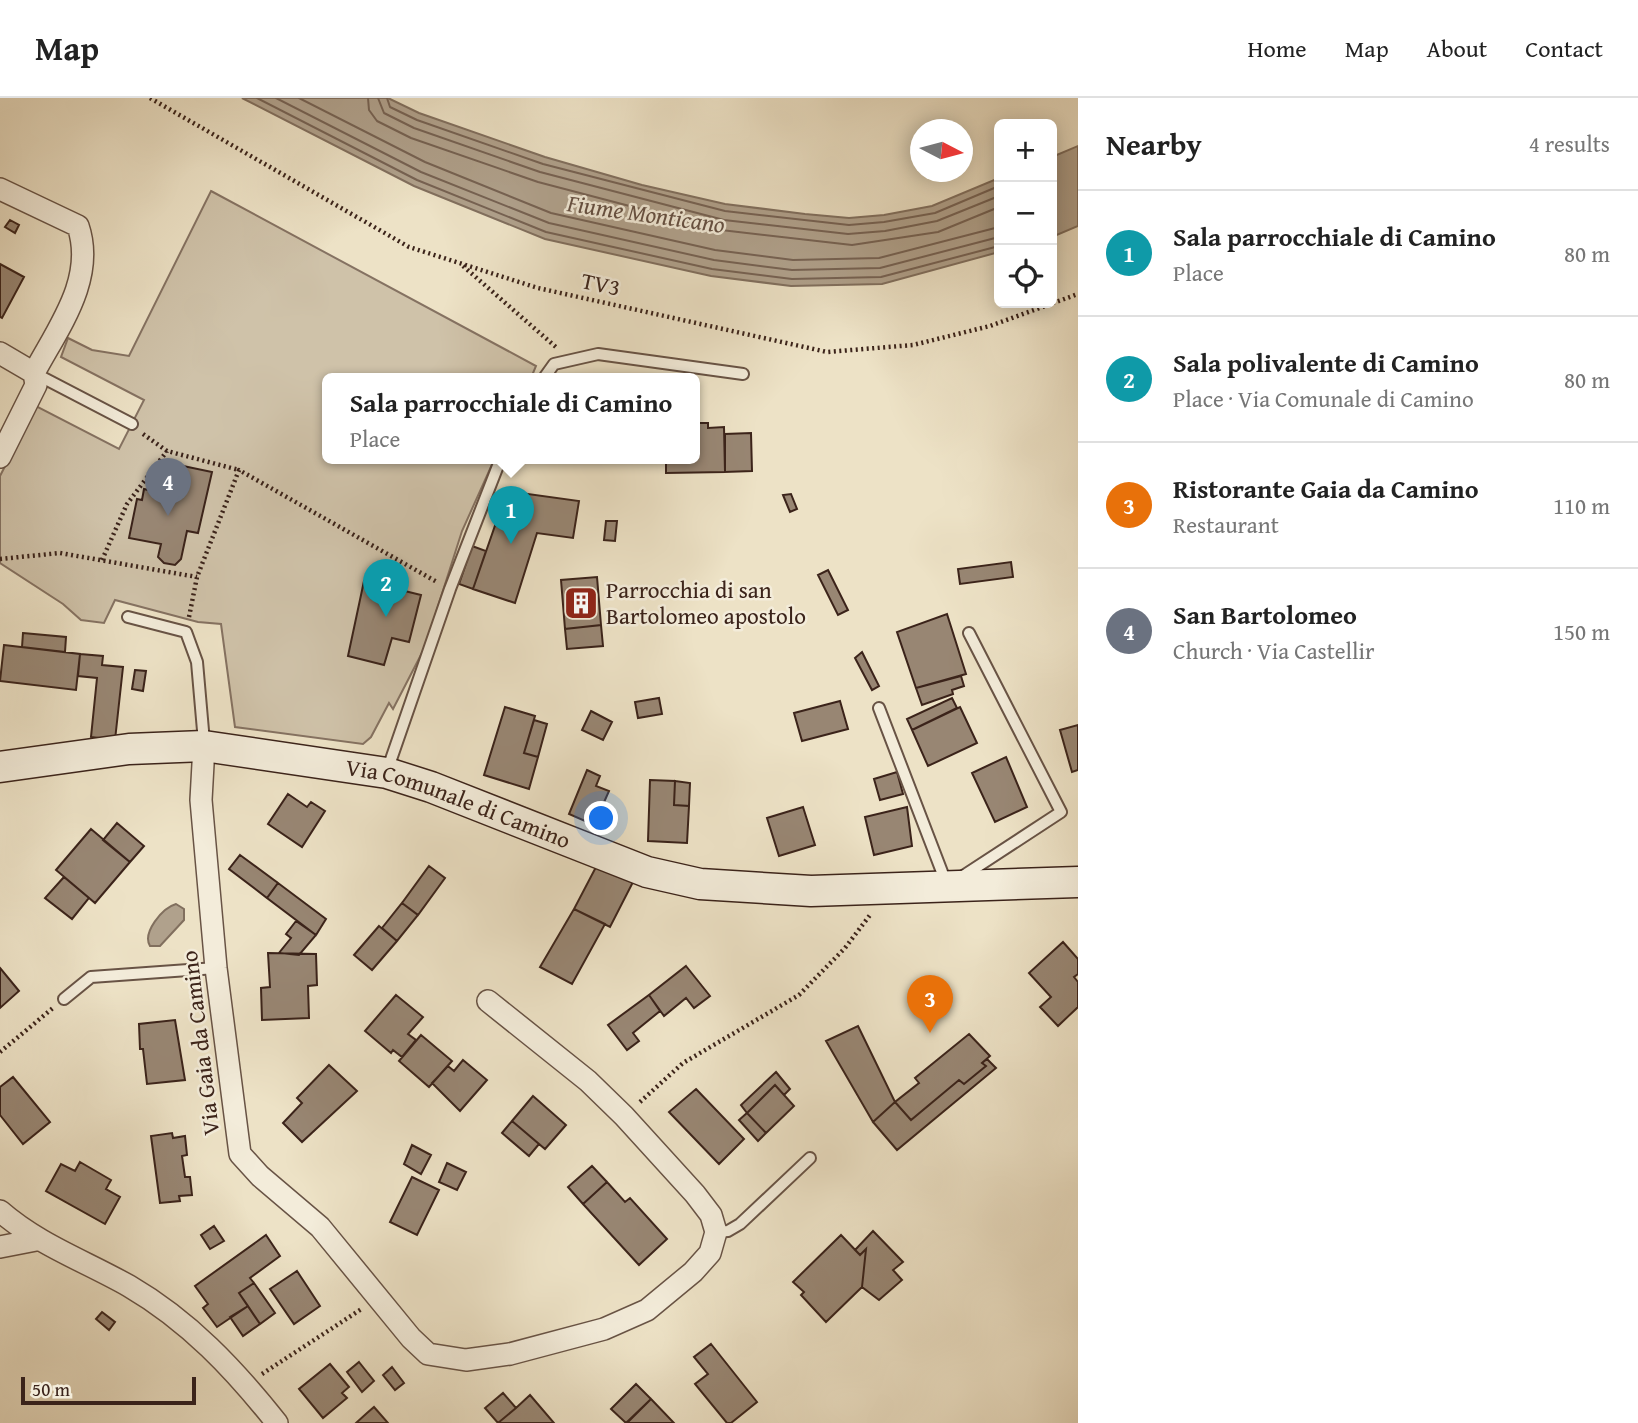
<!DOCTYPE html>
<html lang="en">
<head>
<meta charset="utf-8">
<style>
  body { margin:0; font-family:"Gentium Book Plus",serif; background:#f6f6f6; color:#222 }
  .controls { position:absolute; right:21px; top:21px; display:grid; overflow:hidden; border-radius:10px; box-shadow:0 4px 18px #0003 }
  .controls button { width:63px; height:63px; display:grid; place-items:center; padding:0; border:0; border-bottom:2px solid #e0e0e0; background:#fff; color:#222; font:35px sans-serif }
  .compass { position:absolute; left:910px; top:21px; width:63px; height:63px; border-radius:50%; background:#fff; box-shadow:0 4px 18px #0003; rotate:96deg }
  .scale { position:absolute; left:21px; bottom:18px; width:175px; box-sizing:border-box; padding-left:7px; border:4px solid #3b231a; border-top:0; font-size:19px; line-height:24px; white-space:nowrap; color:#3b231a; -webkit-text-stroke:5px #f3ecda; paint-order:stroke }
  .you { position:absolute; left:602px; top:721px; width:24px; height:24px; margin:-18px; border:5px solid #fff; border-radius:50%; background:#1a73e8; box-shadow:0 0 0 10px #1a73e833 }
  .badge { display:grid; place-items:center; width:46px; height:46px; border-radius:50%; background:#d93025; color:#fff; font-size:23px; font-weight:700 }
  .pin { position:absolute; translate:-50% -58px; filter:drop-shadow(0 2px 4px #0008) }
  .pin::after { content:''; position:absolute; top:37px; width:24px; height:21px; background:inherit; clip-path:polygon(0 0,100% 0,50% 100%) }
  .popup { position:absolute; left:322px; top:275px; width:378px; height:91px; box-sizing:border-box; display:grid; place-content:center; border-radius:10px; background:#fff; filter:drop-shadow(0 2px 5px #0005); font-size:23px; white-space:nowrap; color:#767676 }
  .popup b { font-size:26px; color:#222 }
  .popup::after { content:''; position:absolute; left:50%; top:100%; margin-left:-14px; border:14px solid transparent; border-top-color:#fff }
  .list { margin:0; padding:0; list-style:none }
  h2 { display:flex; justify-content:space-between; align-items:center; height:91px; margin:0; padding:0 28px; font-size:30px }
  h2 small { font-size:23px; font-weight:400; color:#767676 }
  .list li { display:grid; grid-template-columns:46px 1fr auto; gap:21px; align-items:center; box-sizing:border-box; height:126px; padding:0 28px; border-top:2px solid #e0e0e0 }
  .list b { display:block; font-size:26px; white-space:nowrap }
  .list p { margin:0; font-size:23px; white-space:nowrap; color:#767676 }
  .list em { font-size:23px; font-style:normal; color:#767676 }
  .icon { flex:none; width:38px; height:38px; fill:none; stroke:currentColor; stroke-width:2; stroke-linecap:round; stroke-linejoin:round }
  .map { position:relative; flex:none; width:1078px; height:1325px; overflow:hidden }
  header { display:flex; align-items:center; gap:42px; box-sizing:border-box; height:98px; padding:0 35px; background:#fff; border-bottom:2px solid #e0e0e0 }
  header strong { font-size:33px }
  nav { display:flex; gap:38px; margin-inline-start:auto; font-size:24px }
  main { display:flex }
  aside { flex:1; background:#fff }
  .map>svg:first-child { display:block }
</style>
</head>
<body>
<header>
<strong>Map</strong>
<nav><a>Home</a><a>Map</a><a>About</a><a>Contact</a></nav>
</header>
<main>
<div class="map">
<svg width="1078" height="1325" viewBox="0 0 1078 1325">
  <rect width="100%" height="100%" fill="#ede2c6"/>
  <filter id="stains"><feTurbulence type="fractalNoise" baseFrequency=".00286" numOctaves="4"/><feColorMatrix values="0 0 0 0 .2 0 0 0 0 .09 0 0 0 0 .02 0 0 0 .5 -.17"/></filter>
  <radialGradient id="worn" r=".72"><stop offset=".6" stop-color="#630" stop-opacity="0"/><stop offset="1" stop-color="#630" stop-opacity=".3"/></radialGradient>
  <path fill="#cfc2a9" stroke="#857262" stroke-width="2" d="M211,93L536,268L531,280H327V360H495L462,433L425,549L393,611L389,605L371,639L363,646L235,629L221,526L198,524L115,502L104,525L81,522L63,506L0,465V378L36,308L119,351L144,302L61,259L68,240L92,252L129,258Z"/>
  <path fill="#b0a18c" stroke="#816f5e" stroke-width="2" d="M242,0H388L419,15L545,59L642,87L725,106L805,116L849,120L884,117L932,108L999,80V154L882,186L791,188L711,178L545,141L414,88Z
    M1078,48V128L1052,139V59Z
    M176,806L184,811V822L160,848H150C142,835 162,810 176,806Z"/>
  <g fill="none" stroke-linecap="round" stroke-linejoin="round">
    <path stroke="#766253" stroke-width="2" d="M257,0L417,82L546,134L712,171L792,181L881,179L999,148
      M276,0L421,74L549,125L714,162L792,172L880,170L999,139
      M299,0L425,64L551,115L715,152L793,162L879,160L999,129
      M368,0L369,12L377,23L411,40L538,84L721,132L852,147L938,134L999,109
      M378,0L384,15L414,30L540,74L724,122L848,136L885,133L937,123L999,98
      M387,0L390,9L417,22L543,66L725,113L849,127L884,124L935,115L999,88"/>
  </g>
  <path fill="#988673" stroke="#3b231a" stroke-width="2" d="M10,122L19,127L15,135L5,129Z
    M0,166L24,179L2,220L0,219Z
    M695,325H708V330L724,329L725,374L666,375V360H695Z
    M751,335L752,373L725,374V336Z
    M164,364L212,374L198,435L187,433L181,461L175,467L164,465L158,459L161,446L129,440L137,401L142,402L144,391L157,394Z
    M507,393L579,403L573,440L537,435L515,505L473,491Z
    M791,396L797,411L790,414L783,397Z
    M606,423H617L615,443L604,442Z
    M472,448L486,453L473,491L459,486Z
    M1011,464L1013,479L960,486L958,471Z
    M828,472L848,512L838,517L818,477Z
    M597,479L601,527L565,531L561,482Z
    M364,483L421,497L409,544L392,540L384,567L348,558Z
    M947,516L966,576L916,590L897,534Z
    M601,527L603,548L567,551L565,531Z
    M23,535L66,539L65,554L22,549Z
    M4,547L80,556L76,592L0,583Z
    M862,554L879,588L872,592L855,560Z
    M80,556L103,558L102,567L123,569L115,642L91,639L97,580L78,578Z
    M135,572L146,573L143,593L132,591Z
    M961,578L964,588L952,592L953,596L922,607L916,590Z
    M659,600L662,616L638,620L635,604Z
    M952,600L957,610L912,632L907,621Z
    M840,603L848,631L802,643L794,615Z
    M505,609L535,618L524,655L538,659L529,691L484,677Z
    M960,609L977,645L928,668L912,632Z
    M591,613L612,624L603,642L582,632Z
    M534,622L547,626L538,659L524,655Z
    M1078,627V672L1072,674L1060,632Z
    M1006,659L1027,709L995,724L972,675Z
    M587,672L600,678L596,688L609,693L594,727L569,716Z
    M897,674L903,696L880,702L874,681Z
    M650,682L675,683L674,707L689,708L687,745L648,743Z
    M675,683L690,685L689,708L674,707Z
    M288,696L307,709L311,704L325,713L302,749L268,726Z
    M803,709L815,747L779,758L767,720Z
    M907,709L912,748L874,757L865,719Z
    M117,725L144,748L130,764L103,742Z
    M91,731L130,764L95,805L56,772Z
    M240,757L278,785L267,800L229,771Z
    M429,768L445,780L418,817L402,805Z
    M596,769L633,784L610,829L574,811Z
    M64,779L89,800L72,821L45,800Z
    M278,785L326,821L316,837L267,800Z
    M402,805L418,817L397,843L382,830Z
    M574,811L605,826L572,886L540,869Z
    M296,823L316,837L299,857L279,855L291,840L286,836Z
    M379,828L397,843L372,872L354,857Z
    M1063,844L1078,861V876L1074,879L1078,884V909L1058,928L1040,909L1051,899L1029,875Z
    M268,855L316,856L317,887L308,888L309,920L262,922L261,890L270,889Z
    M686,868L710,898L694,910L686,900L664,918L649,897Z
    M0,870L19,893L0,910Z
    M396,897L423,919L408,936L416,942L402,959L393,952L391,955L365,933Z
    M649,897L660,913L633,935L639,943L627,952L608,927Z
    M175,922L185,982L147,986L143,951H140L139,926Z
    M858,928L895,1004L873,1024L826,943Z
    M969,936L990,958L982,965L986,968L964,986L959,982L911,1022L895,1004L919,985L915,980Z
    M421,937L452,963L429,989L399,963Z
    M987,961L996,970L897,1052L873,1024L895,1004L911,1022L959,982L964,986L986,968L982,965Z
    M463,962L487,982L460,1013L432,985L448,968L454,973Z
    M329,967L357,993L302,1044L283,1025L302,1005L297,1000Z
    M776,974L790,991L784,997L775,987L747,1015L741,1007Z
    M13,979L50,1024L23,1046L0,1017V989Z
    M775,987L794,1008L766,1035L747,1015Z
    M696,991L744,1041L719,1066L669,1014Z
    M533,998L566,1027L545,1051L512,1023Z
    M747,1015L766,1035L758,1043L739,1022Z
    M512,1023L539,1046L529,1058L502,1035Z
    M172,1035L173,1040L185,1038L187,1057L182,1058L185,1079H190L192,1097L179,1098L180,1103L160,1105L151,1038Z
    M412,1047L431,1057L421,1076L404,1066Z
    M80,1064L111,1082L106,1091L120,1099L105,1126L46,1093L61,1066L75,1073Z
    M447,1065L466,1074L457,1092L439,1084Z
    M592,1068L607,1084L583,1106L568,1089Z
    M412,1079L439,1092L417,1137L390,1124Z
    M607,1084L625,1104L630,1100L667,1141L639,1167L583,1106Z
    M214,1128L224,1143L210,1151L201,1137Z
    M873,1133L903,1164L893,1172L902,1182L879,1202L862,1189L866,1151L860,1157L855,1152Z
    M266,1137L280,1158L250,1180L254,1185L239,1195L248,1208L217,1229L203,1210L208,1206L195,1188Z
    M841,1137L860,1157L866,1151L862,1189L826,1224L801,1197L804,1194L793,1184Z
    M297,1173L320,1208L294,1226L270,1191Z
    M254,1185L275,1215L260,1226L239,1195Z
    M248,1208L260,1226L243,1238L230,1219Z
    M102,1214L115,1224L109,1232L96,1221Z
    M711,1246L757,1304L731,1325H727L695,1286L708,1276L694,1259Z
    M359,1264L374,1283L362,1294L347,1274Z
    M330,1266L349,1289L342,1295L347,1300L323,1320L299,1291Z
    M392,1269L404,1285L395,1292L383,1277Z
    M636,1286L651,1301L626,1325L611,1311Z
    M503,1295L516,1310L498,1325L485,1310Z
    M530,1297L554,1325H498L516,1310Z
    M651,1301L674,1325H627Z
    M374,1309L388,1325H356L367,1315Z"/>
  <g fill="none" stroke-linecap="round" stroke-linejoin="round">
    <g stroke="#685345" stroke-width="14">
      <path id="lane" d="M34,275L132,326
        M544,280L554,266L598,256L743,276
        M128,519L186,534L197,564L204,644
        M879,610L947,787
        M387,673L450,491L501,360
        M960,780L1061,714L969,535
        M64,901L91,879L216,870
        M716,1134L728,1133L740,1126L810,1060"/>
    </g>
    <g stroke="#685345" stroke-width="24">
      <path id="street" d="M0,91L78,128C96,181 58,230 34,275
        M0,255L34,275L36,287L0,359
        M204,648L201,702L216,870L240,1056L260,1078L320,1129L411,1240L428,1256L466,1262L510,1256L604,1231L647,1212L693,1174L710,1155L716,1134L711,1117L695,1096L624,1018L588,983L488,903
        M0,1113C39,1147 85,1163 129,1188C189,1223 234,1271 277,1325
        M0,1149L36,1142"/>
    </g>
    <g stroke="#3b231a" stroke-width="33">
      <g id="secondary">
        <path id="s1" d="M0,669L129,651L204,648L387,675L431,689L647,774L700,786L811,793L1078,784"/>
      </g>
    </g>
    <path stroke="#3b231a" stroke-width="4.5" stroke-dasharray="2 3.5" stroke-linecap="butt" d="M150,0L409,149L538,190L827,254L913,247L990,228L1078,196
      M463,168L557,250
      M143,336L167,353L239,372
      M0,461L60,455L197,479
      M102,462L127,406L167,353
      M189,519L197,479L239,372L437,484
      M0,954L53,910
      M640,1004L683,965L799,897L845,850L870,817
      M262,1276L363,1210"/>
    <use href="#lane" stroke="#f3ecda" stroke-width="10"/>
    <use href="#street" stroke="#f3ecda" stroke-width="21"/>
    <use href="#secondary" stroke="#f3ecda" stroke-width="30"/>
  </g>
  <defs>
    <g id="building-square" transform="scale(1.75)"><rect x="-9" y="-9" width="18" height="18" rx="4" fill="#8f2418" stroke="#f3ecda"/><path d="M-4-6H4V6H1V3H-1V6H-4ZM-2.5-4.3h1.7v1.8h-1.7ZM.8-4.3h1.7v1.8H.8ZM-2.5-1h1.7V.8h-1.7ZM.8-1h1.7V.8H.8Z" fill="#fff"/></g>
  </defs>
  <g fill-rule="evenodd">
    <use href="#building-square" x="581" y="505"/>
  </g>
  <g text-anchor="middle" stroke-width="5" stroke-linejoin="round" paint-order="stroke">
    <g font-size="23" fill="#3b231a" stroke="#f3ecda">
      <text transform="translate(601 186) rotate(12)" y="8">TV3</text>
      <text dy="8" stroke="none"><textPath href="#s1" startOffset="467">Via Comunale di Camino</textPath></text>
      <text transform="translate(200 945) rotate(-97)" y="8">Via Gaia da Camino</text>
    </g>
    <g font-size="23" fill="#3b231a" stroke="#f3ecda" text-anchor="start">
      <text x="606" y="500">Parrocchia di san<tspan x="606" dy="26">Bartolomeo apostolo</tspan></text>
    </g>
    <g font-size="24" font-style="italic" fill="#644f42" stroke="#f3ecda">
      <text transform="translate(646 116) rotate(8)" y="8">Fiume Monticano</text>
    </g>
  </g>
  <rect width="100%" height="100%" filter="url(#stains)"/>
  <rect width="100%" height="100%" fill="url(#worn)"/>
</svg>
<div class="controls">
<button>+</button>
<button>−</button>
<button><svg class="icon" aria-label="locate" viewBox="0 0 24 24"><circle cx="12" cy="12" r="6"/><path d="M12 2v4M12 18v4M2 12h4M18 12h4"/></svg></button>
</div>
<svg class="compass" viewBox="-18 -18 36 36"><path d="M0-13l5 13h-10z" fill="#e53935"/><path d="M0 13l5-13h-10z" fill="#767676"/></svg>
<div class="scale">50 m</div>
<div class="you"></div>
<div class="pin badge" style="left:511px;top:446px;background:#0f9aa8">1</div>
<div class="popup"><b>Sala parrocchiale di Camino</b>Place</div>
<div class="pin badge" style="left:386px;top:519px;background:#0f9aa8">2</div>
<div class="pin badge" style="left:930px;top:935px;background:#e8710a">3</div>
<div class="pin badge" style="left:168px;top:418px;background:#6b7280">4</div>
</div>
<aside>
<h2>Nearby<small>4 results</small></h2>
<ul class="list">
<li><span class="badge" style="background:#0f9aa8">1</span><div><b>Sala parrocchiale di Camino</b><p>Place</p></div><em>80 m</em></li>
<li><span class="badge" style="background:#0f9aa8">2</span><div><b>Sala polivalente di Camino</b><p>Place · Via Comunale di Camino</p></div><em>80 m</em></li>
<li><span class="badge" style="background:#e8710a">3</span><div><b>Ristorante Gaia da Camino</b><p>Restaurant</p></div><em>110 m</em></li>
<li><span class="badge" style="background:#6b7280">4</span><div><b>San Bartolomeo</b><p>Church · Via Castellir</p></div><em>150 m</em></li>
</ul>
</aside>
</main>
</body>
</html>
